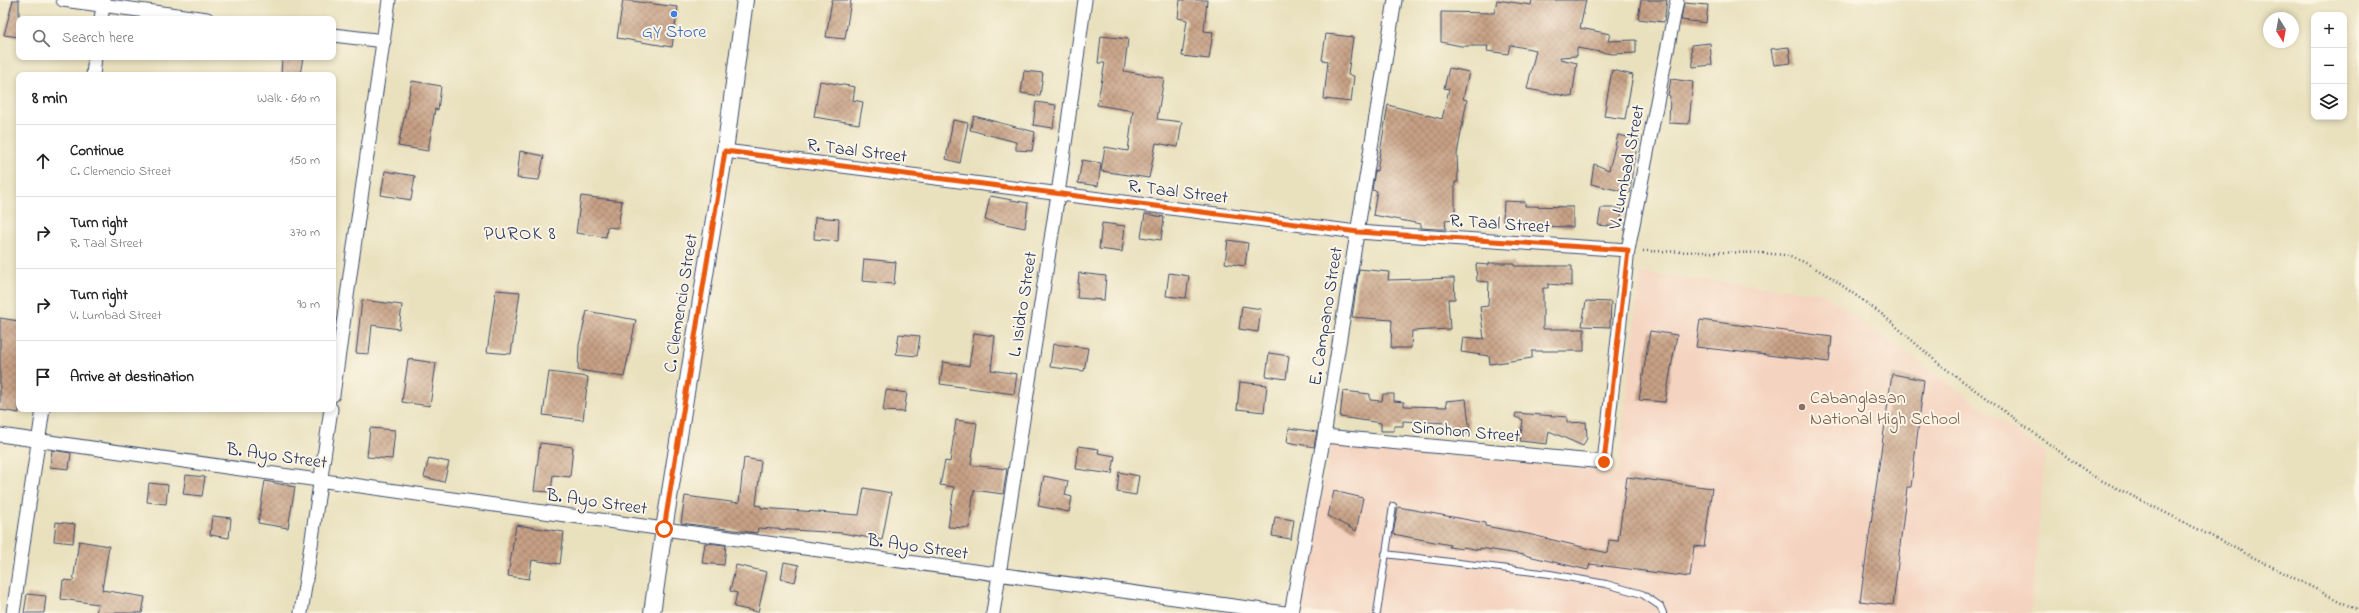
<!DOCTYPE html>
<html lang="en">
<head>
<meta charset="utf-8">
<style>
  body { margin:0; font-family:"Indie Flower",sans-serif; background:#f6f6f6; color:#222 }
  .controls { position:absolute; right:12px; top:12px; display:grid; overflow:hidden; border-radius:8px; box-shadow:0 2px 6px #0003 }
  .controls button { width:36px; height:36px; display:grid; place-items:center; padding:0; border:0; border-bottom:1px solid #e0e0e0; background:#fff; color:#222; font:20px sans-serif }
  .compass { position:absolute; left:2263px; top:12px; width:36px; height:36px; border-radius:50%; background:#fff; box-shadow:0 2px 6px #0003; rotate:169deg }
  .stop { position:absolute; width:12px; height:12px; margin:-9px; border:3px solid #ea580c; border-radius:50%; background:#fff }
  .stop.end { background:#ea580c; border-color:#fff; box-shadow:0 1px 4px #0008 }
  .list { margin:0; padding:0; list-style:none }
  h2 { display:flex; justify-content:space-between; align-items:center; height:52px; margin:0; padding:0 16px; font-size:17px }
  h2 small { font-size:13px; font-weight:400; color:#767676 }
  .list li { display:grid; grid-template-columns:26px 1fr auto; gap:12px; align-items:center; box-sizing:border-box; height:72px; padding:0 16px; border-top:1px solid #e0e0e0 }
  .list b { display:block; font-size:15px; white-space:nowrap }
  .list p { margin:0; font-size:13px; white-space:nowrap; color:#767676 }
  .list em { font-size:13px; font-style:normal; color:#767676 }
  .icon { flex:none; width:22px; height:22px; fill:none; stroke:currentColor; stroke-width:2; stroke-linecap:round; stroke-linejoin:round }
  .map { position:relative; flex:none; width:2359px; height:613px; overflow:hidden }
  .search { position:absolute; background:#fff; box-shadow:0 2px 6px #0003; left:16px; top:16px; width:320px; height:44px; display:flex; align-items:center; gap:10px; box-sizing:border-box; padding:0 14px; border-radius:8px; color:#767676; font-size:15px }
  .panel { position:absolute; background:#fff; box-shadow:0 2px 6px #0003; left:16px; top:72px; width:320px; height:340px; border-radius:8px }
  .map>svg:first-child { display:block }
</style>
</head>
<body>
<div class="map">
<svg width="2359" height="613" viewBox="0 0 2359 613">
  <defs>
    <pattern id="building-cross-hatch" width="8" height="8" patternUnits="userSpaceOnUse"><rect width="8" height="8" fill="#c7a084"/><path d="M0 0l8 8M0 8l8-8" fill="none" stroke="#a1836f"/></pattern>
  </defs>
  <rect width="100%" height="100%" fill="#fcf5e5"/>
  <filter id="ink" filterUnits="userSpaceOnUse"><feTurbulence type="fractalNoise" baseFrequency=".025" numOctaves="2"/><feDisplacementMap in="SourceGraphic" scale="8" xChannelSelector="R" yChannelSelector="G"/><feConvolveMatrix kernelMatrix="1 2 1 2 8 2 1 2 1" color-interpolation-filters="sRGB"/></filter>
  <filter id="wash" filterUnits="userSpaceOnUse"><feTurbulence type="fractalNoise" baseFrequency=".012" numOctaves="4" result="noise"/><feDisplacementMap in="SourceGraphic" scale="16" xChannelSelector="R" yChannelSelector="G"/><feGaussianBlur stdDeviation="0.9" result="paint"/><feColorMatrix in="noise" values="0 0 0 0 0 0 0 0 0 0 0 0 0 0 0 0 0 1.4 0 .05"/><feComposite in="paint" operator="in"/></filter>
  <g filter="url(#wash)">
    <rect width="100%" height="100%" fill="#e9e1be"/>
    <path fill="#f4d3c0" d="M1640,273L1823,293L2045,453L2031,613H1300L1331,445L1618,472Z"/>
    <g id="blocks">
      <path fill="url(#building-cross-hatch)" d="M13,0H19V37L4,35Z
        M623,0L678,7L672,47L617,38Z
        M832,0H851L845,39L826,37Z
        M1180,0H1207L1204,31L1213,32L1209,59L1182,56L1187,20L1178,18Z
        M1497,0L1531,5L1532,0H1586L1580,28L1610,34L1608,41L1636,40V53L1612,54L1577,48V56L1560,57V59L1577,63L1572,97L1527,89L1536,50L1510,45L1508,54L1487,51L1488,46H1461L1441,42V12L1494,13Z
        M1641,0H1667L1664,22L1638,19Z
        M1684,3L1708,5L1706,23L1681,20Z
        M1326,34L1353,37L1348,75L1354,76L1351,102L1324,99L1328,61L1322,60Z
        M1101,36L1128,39L1124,71L1164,78L1157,119L1182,122L1178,147L1156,143L1149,178L1101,171L1105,147L1128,151L1133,111L1097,105L1105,63H1098Z
        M1710,43L1712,65L1693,67L1691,45Z
        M1789,47L1791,63L1774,65L1771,49Z
        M282,57H303L300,75H281Z
        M1449,68L1469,72L1463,99L1467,100L1457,154L1458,182H1455V219L1445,220L1446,229H1437L1421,228V224L1373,215L1377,191L1372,190L1375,170L1377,171L1388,105L1442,119L1449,89L1444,88Z
        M1612,70L1633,75L1625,119L1604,116Z
        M1024,71L1043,73L1040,96L1021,93Z
        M1671,79L1693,82L1689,124L1669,123L1670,96L1668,95Z
        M412,81L441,86L438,110L435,109L428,151L398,146Z
        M820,81L855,87L853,100L863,102L859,124L814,117Z
        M1036,102L1056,105L1053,128L1033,125Z
        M974,116L1035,132L1032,151L1016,150V142L970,130Z
        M953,120L968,123L960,163L946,159Z
        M1618,135L1639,139L1633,165L1630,193L1591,184L1594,164L1609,170Z
        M520,151L544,156L539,180L517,178Z
        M1082,160L1101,163L1098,186L1078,183Z
        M385,171L415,176L411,200L381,195Z
        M581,196L622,201L618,228L607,227L606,237L576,233Z
        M990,196L1028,203L1025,228L985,220Z
        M1504,201L1525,202V206L1573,207V227L1526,226V221L1503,222Z
        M1601,208H1622L1620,227L1598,225Z
        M1145,214L1164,217L1161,240L1141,237Z
        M815,217L839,219L838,241L814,239Z
        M1102,223L1125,226L1122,252L1099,249Z
        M1228,240L1248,243L1245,266L1225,263Z
        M864,259L896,262L894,284L862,281Z
        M1489,263H1514V266H1572V286L1548,284V288H1543V329H1584V351H1532V358L1490,364L1489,356L1461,352L1463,337L1484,339L1480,307L1488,306L1489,282L1477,281L1476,264L1489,265Z
        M1359,269L1389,272L1388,280L1454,278L1455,299H1448L1450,329L1412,331L1411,348H1391L1392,320L1352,317Z
        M1079,273L1106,276L1104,300L1077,298Z
        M1169,273L1189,276L1186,298L1166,296Z
        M496,290L520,292L511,354L487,352Z
        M362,300L402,305L399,329L372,325L369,354L356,353Z
        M1586,301L1611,302L1610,327L1582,326Z
        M1242,306L1261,309L1258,332L1239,329Z
        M587,311L636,320L624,377L578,370L579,345Z
        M0,318L19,321V413L0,410Z
        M1700,320L1832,337L1829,362L1696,347Z
        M1650,331L1677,335L1665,402L1639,400Z
        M974,333L995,336L991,370L1017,374L1014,394L940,384L943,362L969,366Z
        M899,334L920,336L917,356L896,354Z
        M1053,344L1088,348L1084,371L1050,367Z
        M1269,353L1289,356L1286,379L1266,376Z
        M408,359L436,363L430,406L402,402Z
        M549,372L588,377L583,420L543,415Z
        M1892,374L1924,380L1911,487H1907L1893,605L1860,601Z
        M1240,382L1267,385L1264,412L1237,409Z
        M886,390L907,393L904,412L883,411Z
        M1343,391L1370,394V400L1382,401L1383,394H1394V401L1404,402V406L1447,407L1446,401L1466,399L1470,432L1450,434L1449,423L1403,421V426H1394V431H1381V423L1340,417Z
        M1516,413L1567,417V423L1586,422L1587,438L1583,446L1549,431L1547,444L1520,441L1523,420L1515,417Z
        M956,420L977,423L971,465L1007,469L1003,494L974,490L969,528L948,527L954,487L940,485L945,461L950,462Z
        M370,428L395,430L392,459L367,457Z
        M1289,428L1317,432L1314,447L1287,442Z
        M540,443L573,447L570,477L553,475L551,492L534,491Z
        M1079,446L1099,449L1098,453L1115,456L1112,474L1076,469Z
        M52,450L71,453L69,469L50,467Z
        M429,458L449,462L444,482L424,477Z
        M744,458L761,461L756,505L761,506V508L859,515L864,488L891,493L882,540L842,533L758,528L757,533L681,523L685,496L739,503Z
        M1119,472L1139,476L1136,495L1117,492Z
        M186,475L205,477L202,496L183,494Z
        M1044,476L1068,481L1065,495L1072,497L1069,512L1038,506Z
        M1627,477L1712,488L1704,547L1694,546L1690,577L1590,564L1588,570L1524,555L1480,548V550L1463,547L1462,549L1449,547L1450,545L1393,534L1398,507L1485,523V526L1528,534L1607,553L1609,540L1618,541Z
        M265,481L295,487L288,528L258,523Z
        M149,483L168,485L166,504L147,502Z
        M1334,491L1363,498L1356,531L1328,516Z
        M212,516L231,518L229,538L210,535Z
        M1275,517L1294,520L1291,539L1272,536Z
        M56,522L75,524L73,543L54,541Z
        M516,525L564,532L560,564L532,560L529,579L508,576Z
        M79,541L109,546L102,590L145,597L142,613H96L98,604L61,599L63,580L73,581Z
        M705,543L726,545L724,565L702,563Z
        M784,562L799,565L795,582L781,579Z
        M736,565L767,572L758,612L734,607L737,593L730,591Z
        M27,594L46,596L44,613H24Z"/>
    </g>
  </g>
  <g filter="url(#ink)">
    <use href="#blocks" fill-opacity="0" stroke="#3a4a6c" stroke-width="1"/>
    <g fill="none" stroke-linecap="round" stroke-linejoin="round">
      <g stroke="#3a4a6c" stroke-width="8">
        <path id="service" d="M1385,554L1550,574L1606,584L1642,594L1660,606L1663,613
          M1377,613L1393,506"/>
      </g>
      <g stroke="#3a4a6c" stroke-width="15">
        <path id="minor" d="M63,0L207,19
          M101,19L104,0
          M333,35L384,41
          M93,75L95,57
          M725,151L1357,232L1628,250
          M333,395L389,0
          M0,435L664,529L1285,613
          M1324,436L1604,462L1628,250L1677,0
          M13,613L43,409
          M301,613L331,409
          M993,613L1058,194L1085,0
          M1291,613L1324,436L1395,0"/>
      </g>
      <g stroke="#3a4a6c" stroke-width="18">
        <path id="tertiary" d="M652,613L664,529L725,151L745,0"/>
      </g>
      <path stroke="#3a4a6c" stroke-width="2.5" stroke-dasharray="1 3" stroke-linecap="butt" d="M1643,251L1761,253L1785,255L1804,262L1829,276L1883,315L1938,363L2093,476L2359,611"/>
      <use href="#service" stroke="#fff" stroke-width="6"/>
      <use href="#minor" stroke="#fff" stroke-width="13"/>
      <use href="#tertiary" stroke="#fff" stroke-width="16"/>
    </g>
  </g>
  <g fill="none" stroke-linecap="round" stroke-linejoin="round" filter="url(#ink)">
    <path stroke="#ea580c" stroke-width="5" d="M664,529L725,151L1358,232L1628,250L1604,462"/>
  </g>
  <circle fill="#3f7fe0" stroke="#fcf5e5" stroke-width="1.5" cx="674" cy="14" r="4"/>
  <circle fill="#8d6e63" stroke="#fcf5e5" stroke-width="1.5" cx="1802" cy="407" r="4"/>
  <g text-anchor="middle" stroke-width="4" stroke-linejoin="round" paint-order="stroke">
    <g font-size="18" fill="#366cbe" stroke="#fcf5e5">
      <text x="674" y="37">GY Store</text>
    </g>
    <g font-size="18" fill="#1b2f5e" stroke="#fcf5e5">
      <text transform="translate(857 150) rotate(7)" y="6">R. Taal Street</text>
      <text transform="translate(1626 167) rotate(-79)" y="6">V. Lumbad Street</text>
      <text transform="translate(1178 191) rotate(7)" y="6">R. Taal Street</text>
      <text transform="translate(1500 223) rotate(4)" y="6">R. Taal Street</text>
      <text transform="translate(680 303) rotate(-81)" y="6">C. Clemencio Street</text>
      <text transform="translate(1022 304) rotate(-81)" y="6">L. Isidro Street</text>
      <text transform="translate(1325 316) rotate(-81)" y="6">E. Campano Street</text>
      <text transform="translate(1466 431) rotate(5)" y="6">Sinohon Street</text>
      <text transform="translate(277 455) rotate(8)" y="6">B. Ayo Street</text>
      <text transform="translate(597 501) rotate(8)" y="6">B. Ayo Street</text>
      <text transform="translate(918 546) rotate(8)" y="6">B. Ayo Street</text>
    </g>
    <g font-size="18" fill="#785e54" stroke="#fcf5e5" text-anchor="start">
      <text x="1810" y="403">Cabanglasan<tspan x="1810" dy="21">National High School</tspan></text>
    </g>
    <g font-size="19" letter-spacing="1" fill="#1b2f5e" stroke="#fcf5e5">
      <text x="520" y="239">PUROK 8</text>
    </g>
  </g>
</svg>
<div class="controls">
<button>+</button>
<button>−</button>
<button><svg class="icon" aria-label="layers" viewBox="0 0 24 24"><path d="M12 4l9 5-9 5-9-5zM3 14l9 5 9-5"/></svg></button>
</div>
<svg class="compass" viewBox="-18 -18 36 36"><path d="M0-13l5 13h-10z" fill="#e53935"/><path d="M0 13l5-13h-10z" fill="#767676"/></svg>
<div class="stop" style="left:664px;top:529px"></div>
<div class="stop end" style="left:1604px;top:462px"></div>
<div class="search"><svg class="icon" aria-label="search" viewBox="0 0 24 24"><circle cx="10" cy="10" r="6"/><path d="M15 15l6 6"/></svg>Search here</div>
<section class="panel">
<h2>8 min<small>Walk · 610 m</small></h2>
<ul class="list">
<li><svg class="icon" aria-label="ahead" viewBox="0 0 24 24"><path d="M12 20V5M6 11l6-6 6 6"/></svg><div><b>Continue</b><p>C. Clemencio Street</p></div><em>150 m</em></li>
<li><svg class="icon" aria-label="right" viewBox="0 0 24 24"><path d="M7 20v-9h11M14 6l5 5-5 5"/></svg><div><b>Turn right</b><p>R. Taal Street</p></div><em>370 m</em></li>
<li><svg class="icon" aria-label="right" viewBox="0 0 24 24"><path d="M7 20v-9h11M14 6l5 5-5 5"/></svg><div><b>Turn right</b><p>V. Lumbad Street</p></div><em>90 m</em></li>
<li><svg class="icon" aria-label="arrive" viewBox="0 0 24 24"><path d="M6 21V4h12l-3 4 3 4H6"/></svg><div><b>Arrive at destination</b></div></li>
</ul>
</section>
</div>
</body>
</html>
